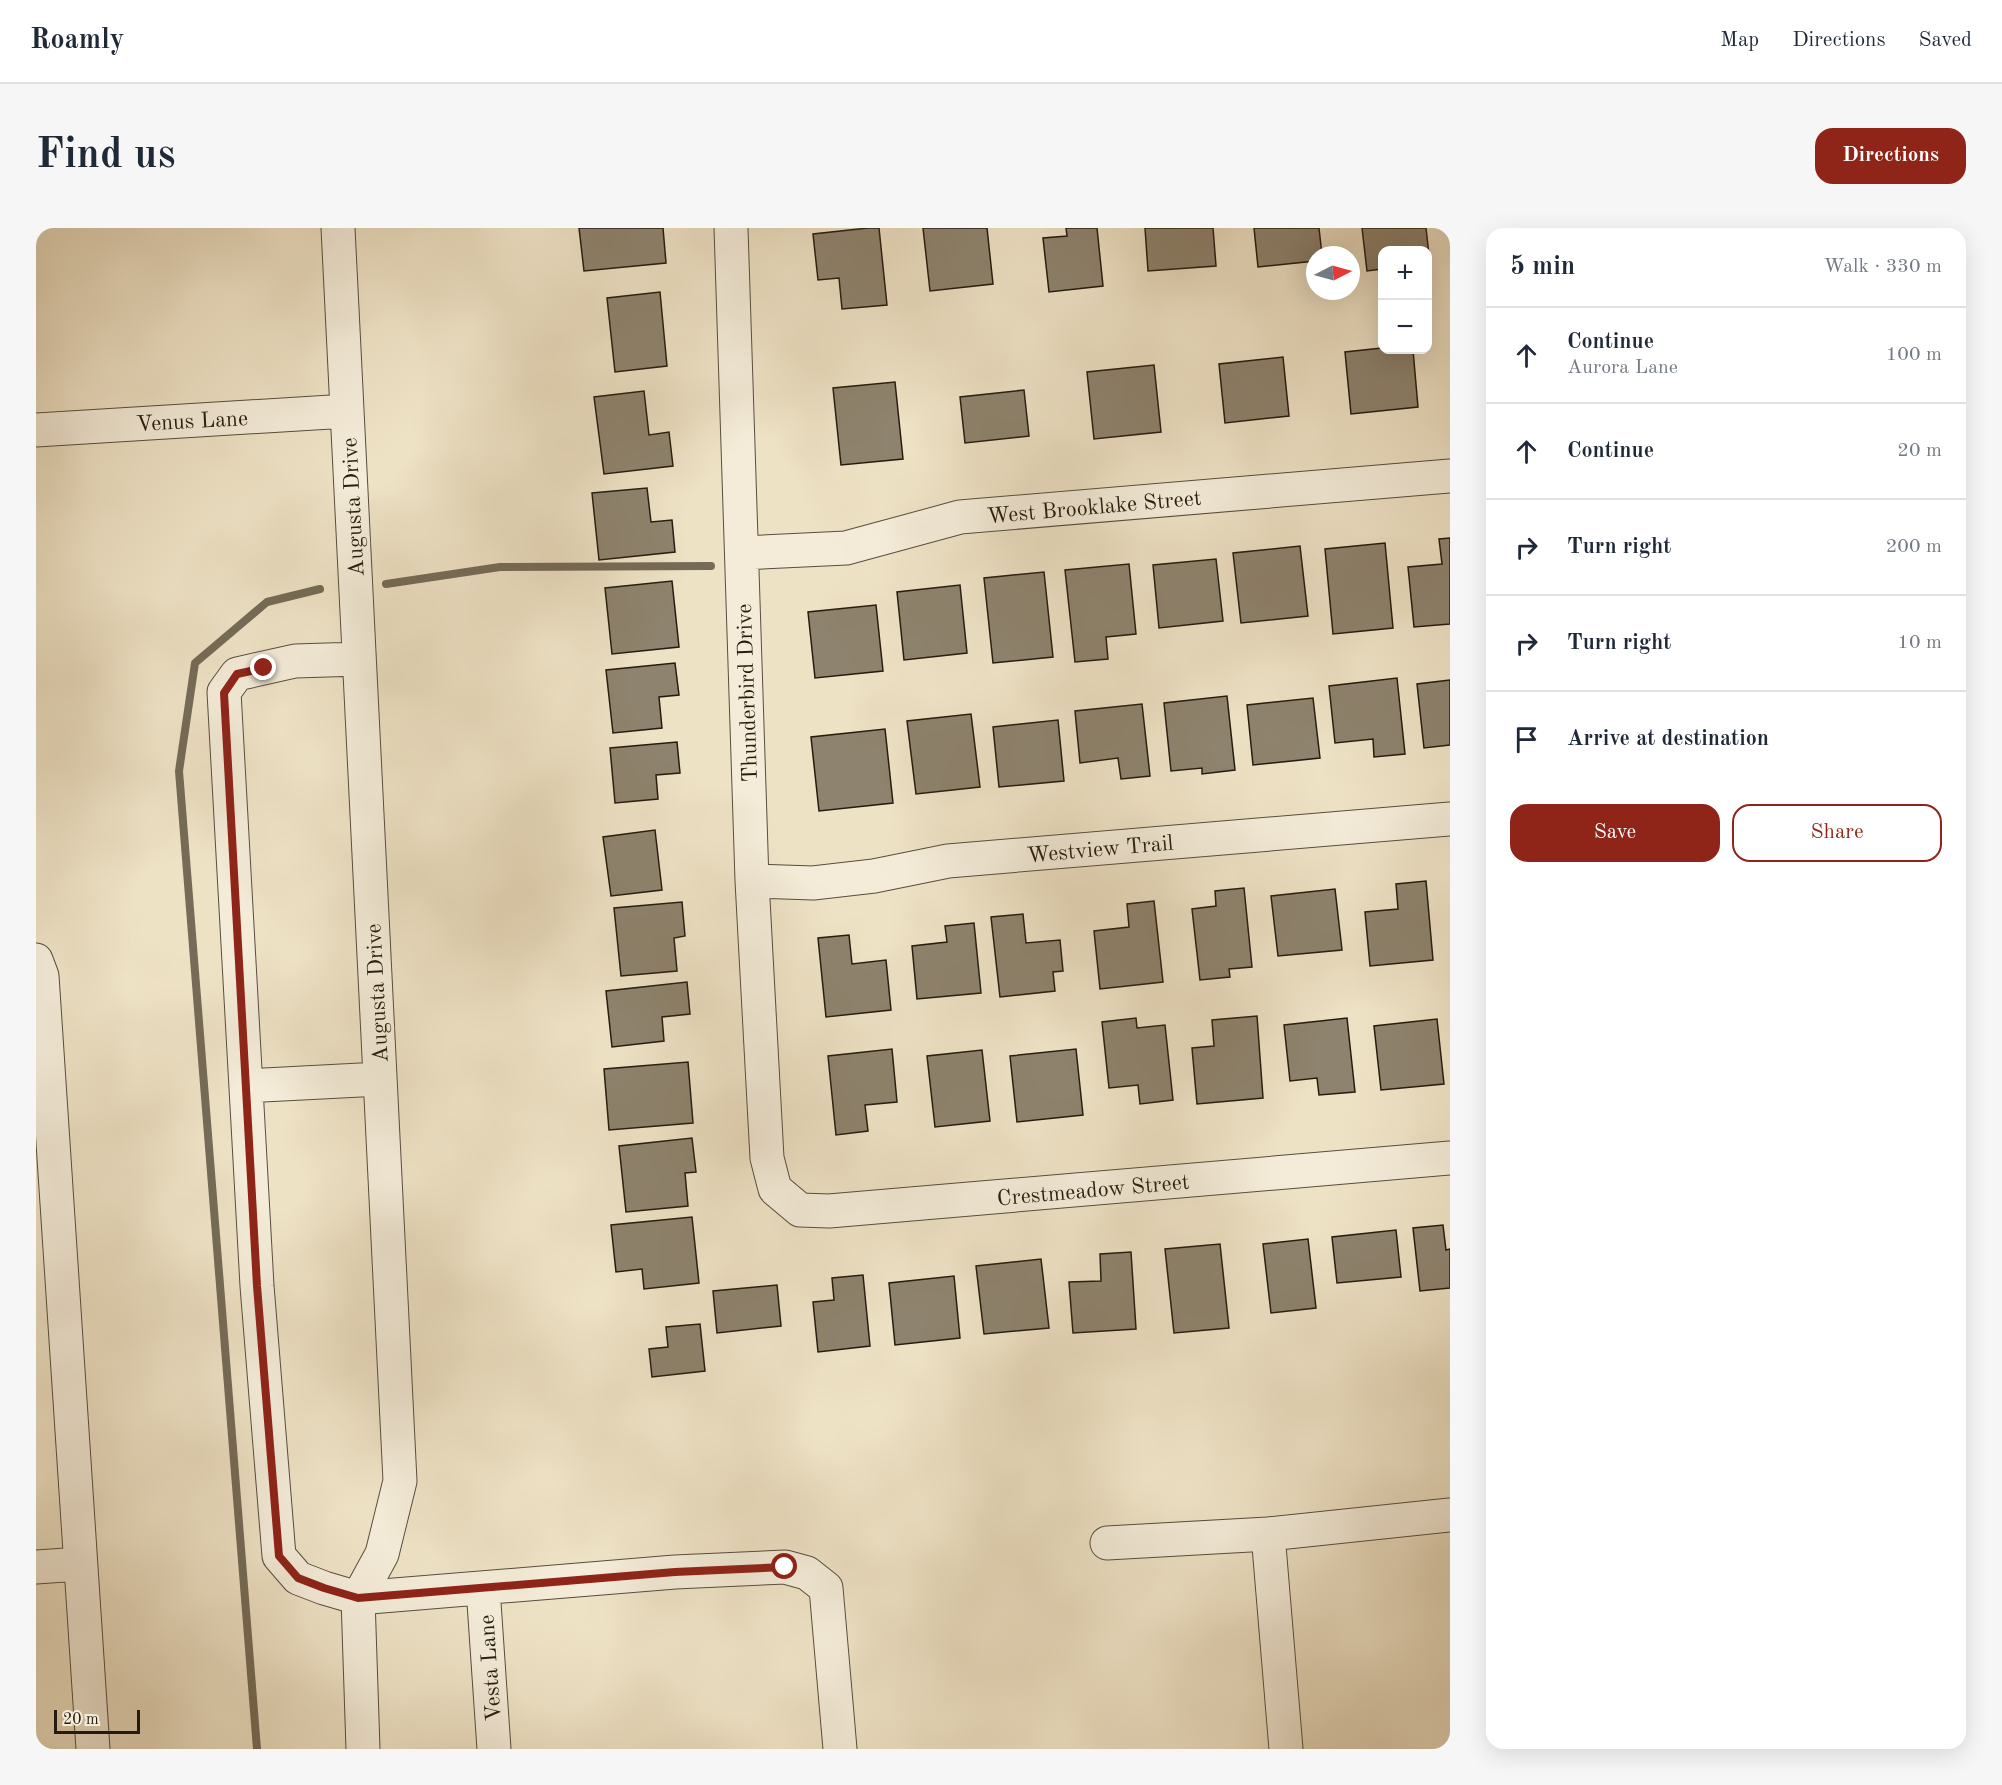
<!DOCTYPE html>
<html lang="en">
<head>
<meta charset="utf-8">
<style>
  body { margin:0; font-family:"Old Standard TT",serif; background:#f6f6f7; color:#1f2937 }
  .controls { position:absolute; right:18px; top:18px; display:grid; overflow:hidden; border-radius:12px; box-shadow:0 6px 24px #0002 }
  .controls button { width:54px; height:54px; display:grid; place-items:center; padding:0; border:0; border-bottom:2px solid #e0e1e3; background:#fff; color:#1f2937; font:30px sans-serif }
  .compass { position:absolute; left:1270px; top:18px; width:54px; height:54px; border-radius:50%; background:#fff; box-shadow:0 6px 24px #0002; rotate:84deg }
  .scale { position:absolute; left:18px; bottom:15px; width:86px; box-sizing:border-box; padding-left:6px; border:3px solid #251c0f; border-top:0; font-size:16px; line-height:21px; white-space:nowrap; color:#251c0f; -webkit-text-stroke:4px #f4ecd9; paint-order:stroke }
  .stop { position:absolute; width:18px; height:18px; margin:-14px; border:4px solid #8f2418; border-radius:50%; background:#fff }
  .stop.end { background:#8f2418; border-color:#fff; box-shadow:0 2px 6px #0008 }
  .list { margin:0; padding:0; list-style:none }
  h2 { display:flex; justify-content:space-between; align-items:center; height:78px; margin:0; padding:0 24px; font-size:26px }
  h2 small { font-size:20px; font-weight:400; color:#747a83 }
  .list li { display:grid; grid-template-columns:39px 1fr auto; gap:18px; align-items:center; box-sizing:border-box; height:96px; padding:0 24px; border-top:2px solid #e0e1e3 }
  .list b { display:block; font-size:22px; white-space:nowrap }
  .list p { margin:0; font-size:20px; white-space:nowrap; color:#747a83 }
  .list em { font-size:20px; font-style:normal; color:#747a83 }
  .actions { display:flex; gap:12px; padding:18px 24px }
  .actions a { flex:1; padding:14px 0; border:2px solid #8f2418; border-radius:18px; text-align:center; font-size:21px; color:#8f2418 }
  .actions .main { background:#8f2418; color:#fff }
  .icon { flex:none; width:33px; height:33px; fill:none; stroke:currentColor; stroke-width:2; stroke-linecap:round; stroke-linejoin:round }
  .map { position:relative; flex:none; width:1414px; height:1521px; overflow:hidden; border-radius:18px }
  header { display:flex; align-items:center; gap:36px; box-sizing:border-box; height:84px; padding:0 30px; background:#fff; border-bottom:2px solid #e0e1e3 }
  header strong { font-size:28px }
  nav { display:flex; gap:33px; margin-inline-start:auto; font-size:21px }
  .intro { display:flex; align-items:center; justify-content:space-between; box-sizing:border-box; height:144px; padding:0 36px }
  h1 { margin:0; font-size:42px }
  .button { padding:15px 27px; border-radius:18px; background:#8f2418; color:#fff; font-size:21px; font-weight:700 }
  main { display:flex; gap:36px; padding:0 36px }
  aside { flex:1; background:#fff; border-radius:18px; box-shadow:0 6px 24px #0002 }
  .map>svg:first-child { display:block }
</style>
</head>
<body>
<header>
<strong>Roamly</strong>
<nav><a>Map</a><a>Directions</a><a>Saved</a></nav>
</header>
<div class="intro"><h1>Find us</h1><a class="button">Directions</a></div>
<main>
<div class="map">
<svg width="1414" height="1521" viewBox="0 0 1414 1521">
  <rect width="100%" height="100%" fill="#eee2c5"/>
  <filter id="stains"><feTurbulence type="fractalNoise" baseFrequency=".00333" numOctaves="4"/><feColorMatrix values="0 0 0 0 .2 0 0 0 0 .09 0 0 0 0 .02 0 0 0 .5 -.17"/></filter>
  <radialGradient id="worn" r=".72"><stop offset=".6" stop-color="#630" stop-opacity="0"/><stop offset="1" stop-color="#630" stop-opacity=".3"/></radialGradient>
  <g fill="none" stroke-linecap="round" stroke-linejoin="round">
    <path stroke="#756b57" stroke-width="8" d="M350,356L464,339L675,338
      M221,1521L143,543L159,435L231,374L284,361"/>
  </g>
  <path fill="#8e836e" stroke="#251c0f" stroke-width="1.5" d="M543,0H627L630,35L548,43Z
    M832,0H843L851,77L806,81L803,50L782,52L777,6Z
    M887,0H951L957,56L894,63Z
    M1030,0H1061L1067,58L1013,64L1007,10L1031,8Z
    M1109,0H1177L1180,38L1112,43Z
    M1218,0H1283L1286,27H1279V33L1222,39Z
    M1326,0H1390L1394,36H1392V22H1346V41L1331,43Z
    M624,64L631,138L579,144L571,70Z
    M1346,120L1377,122L1382,179L1315,186L1309,124Z
    M1247,129L1253,188L1189,195L1183,136Z
    M1118,137L1125,204L1058,211L1051,144Z
    M859,154L867,231L805,237L797,160Z
    M988,162L993,208L929,215L924,169Z
    M608,163L613,207L633,204L637,238L568,246L558,169Z
    M611,260L615,294L636,292L639,324L563,332L556,265Z
    M1414,310V396L1378,399L1372,339L1406,336L1403,311Z
    M1349,315L1357,400L1297,406L1289,321Z
    M1264,318L1272,388L1205,395L1197,325Z
    M1180,331L1187,393L1123,400L1117,337Z
    M1093,336L1100,406L1070,409L1072,431L1039,434L1029,342Z
    M1008,344L1017,429L957,435L948,350Z
    M636,353L643,419L576,426L569,360Z
    M924,357L931,425L868,432L861,364Z
    M840,377L847,443L779,450L772,384Z
    M639,435L643,467L623,469L626,500L577,505L570,442Z
    M1361,450L1369,526L1338,529L1337,511L1299,515L1293,458Z
    M1414,452V517L1388,520L1381,456Z
    M1191,468L1199,542L1166,546V540L1135,543L1128,475Z
    M1277,470L1284,530L1217,537L1211,477Z
    M1106,476L1114,548L1085,551L1082,530L1044,535L1039,483Z
    M935,486L944,559L880,566L871,493Z
    M1022,492L1028,553L963,559L957,499Z
    M849,501L857,575L783,583L775,509Z
    M641,514L644,545L620,547L622,571L579,575L574,520Z
    M619,602L626,662L575,668L567,609Z
    M1390,653L1397,732L1334,738L1329,684L1362,681L1360,656Z
    M1208,660L1216,739L1193,741L1194,749L1164,752L1156,681L1180,678L1179,663Z
    M1299,661L1306,722L1242,728L1235,668Z
    M1118,673L1127,754L1064,761L1058,703L1093,699L1091,676Z
    M646,674L649,708L638,710L641,743L585,748L578,680Z
    M987,686L990,715L1024,712L1027,743L1017,744L1019,763L964,769L955,689Z
    M938,695L945,765L881,771L876,718L911,714L909,698Z
    M813,707L816,736L850,732L855,782L790,789L782,710Z
    M651,754L654,786L626,789L628,813L576,819L570,763Z
    M1221,788L1227,870L1161,876L1156,820L1178,818L1176,792Z
    M1100,790L1101,800L1129,797L1137,872L1104,876L1102,857L1073,860L1066,794Z
    M1311,790L1319,864L1283,867L1281,850L1254,853L1248,797Z
    M1401,791L1408,856L1345,862L1338,798Z
    M856,821L861,874L829,877L832,903L800,907L792,828Z
    M1040,821L1047,887L981,894L974,828Z
    M946,822L954,893L899,899L891,828Z
    M652,834L657,895L573,902L568,841Z
    M656,910L660,944L649,945L652,978L590,984L583,918Z
    M656,989L663,1055L608,1061L606,1041L580,1044L575,997Z
    M1407,997L1410,1022L1414,1021V1060L1384,1063L1377,1000Z
    M1360,1002L1365,1049L1301,1055L1296,1009Z
    M1272,1011L1280,1080L1235,1085L1227,1016Z
    M1184,1016L1193,1100L1138,1105L1129,1021Z
    M1095,1024L1100,1101L1037,1105L1033,1054L1065,1053L1064,1026Z
    M1005,1031L1013,1100L948,1106L940,1038Z
    M827,1047L834,1118L782,1124L777,1074L798,1072L796,1050Z
    M918,1048L924,1110L859,1117L853,1055Z
    M741,1057L745,1098L681,1105L677,1063Z
    M664,1096L669,1143L616,1149L613,1121L632,1119L630,1099Z"/>
  <g fill="none" stroke-linecap="round" stroke-linejoin="round">
    <g stroke="#574e3c" stroke-width="35">
      <path id="minor" d="M302,0L364,1253L346,1326L322,1370L327,1521
        M695,0L716,653L731,930L739,961L764,982L793,983L1414,930
        M0,202L311,183
        M706,325L810,320L924,289L1414,248
        M323,431L259,433L201,446L188,464L221,1058L243,1328L262,1350L288,1360L322,1370L639,1344L749,1339L771,1345L790,1360L804,1521
        M716,653L777,655L838,648L912,633L1414,591
        M0,732L6,748L57,1521
        M210,858L344,851
        M1071,1315L1232,1306
        M0,1339L44,1336
        M447,1360L458,1521
        M1250,1521L1232,1306L1414,1287"/>
    </g>
    <use href="#minor" stroke="#f4ecd9" stroke-width="33"/>
  </g>
  <g fill="none" stroke-linecap="round" stroke-linejoin="round">
    <path stroke="#8f2418" stroke-width="8" d="M228,440L201,446L188,465L221,1058L243,1328L262,1350L288,1360L322,1370L639,1344L749,1339"/>
  </g>
  <g text-anchor="middle" stroke-width="6" stroke-linejoin="round" paint-order="stroke">
    <g font-size="22" fill="#251c0f" stroke="#f4ecd9">
      <text transform="translate(156 192) rotate(-3)" y="8">Venus Lane</text>
      <text transform="translate(1058 278) rotate(-5)" y="8">West Brooklake Street</text>
      <text transform="translate(316 279) rotate(-93)" y="8">Augusta Drive</text>
      <text transform="translate(710 465) rotate(-92)" y="8">Thunderbird Drive</text>
      <text transform="translate(1064 620) rotate(-5)" y="8">Westview Trail</text>
      <text transform="translate(340 765) rotate(-93)" y="8">Augusta Drive</text>
      <text transform="translate(1057 961) rotate(-5)" y="8">Crestmeadow Street</text>
      <text transform="translate(453 1440) rotate(-94)" y="8">Vesta Lane</text>
    </g>
  </g>
  <rect width="100%" height="100%" filter="url(#stains)"/>
  <rect width="100%" height="100%" fill="url(#worn)"/>
</svg>
<div class="controls">
<button>+</button>
<button>−</button>
</div>
<svg class="compass" viewBox="-18 -18 36 36"><path d="M0-13l5 13h-10z" fill="#e53935"/><path d="M0 13l5-13h-10z" fill="#747a83"/></svg>
<div class="scale">20 m</div>
<div class="stop" style="left:749px;top:1339px"></div>
<div class="stop end" style="left:228px;top:440px"></div>
</div>
<aside>
<h2>5 min<small>Walk · 330 m</small></h2>
<ul class="list">
<li><svg class="icon" aria-label="ahead" viewBox="0 0 24 24"><path d="M12 20V5M6 11l6-6 6 6"/></svg><div><b>Continue</b><p>Aurora Lane</p></div><em>100 m</em></li>
<li><svg class="icon" aria-label="ahead" viewBox="0 0 24 24"><path d="M12 20V5M6 11l6-6 6 6"/></svg><div><b>Continue</b></div><em>20 m</em></li>
<li><svg class="icon" aria-label="right" viewBox="0 0 24 24"><path d="M7 20v-9h11M14 6l5 5-5 5"/></svg><div><b>Turn right</b></div><em>200 m</em></li>
<li><svg class="icon" aria-label="right" viewBox="0 0 24 24"><path d="M7 20v-9h11M14 6l5 5-5 5"/></svg><div><b>Turn right</b></div><em>10 m</em></li>
<li><svg class="icon" aria-label="arrive" viewBox="0 0 24 24"><path d="M6 21V4h12l-3 4 3 4H6"/></svg><div><b>Arrive at destination</b></div></li>
</ul>
<div class="actions"><a class="main">Save</a><a>Share</a></div>
</aside>
</main>
</body>
</html>
